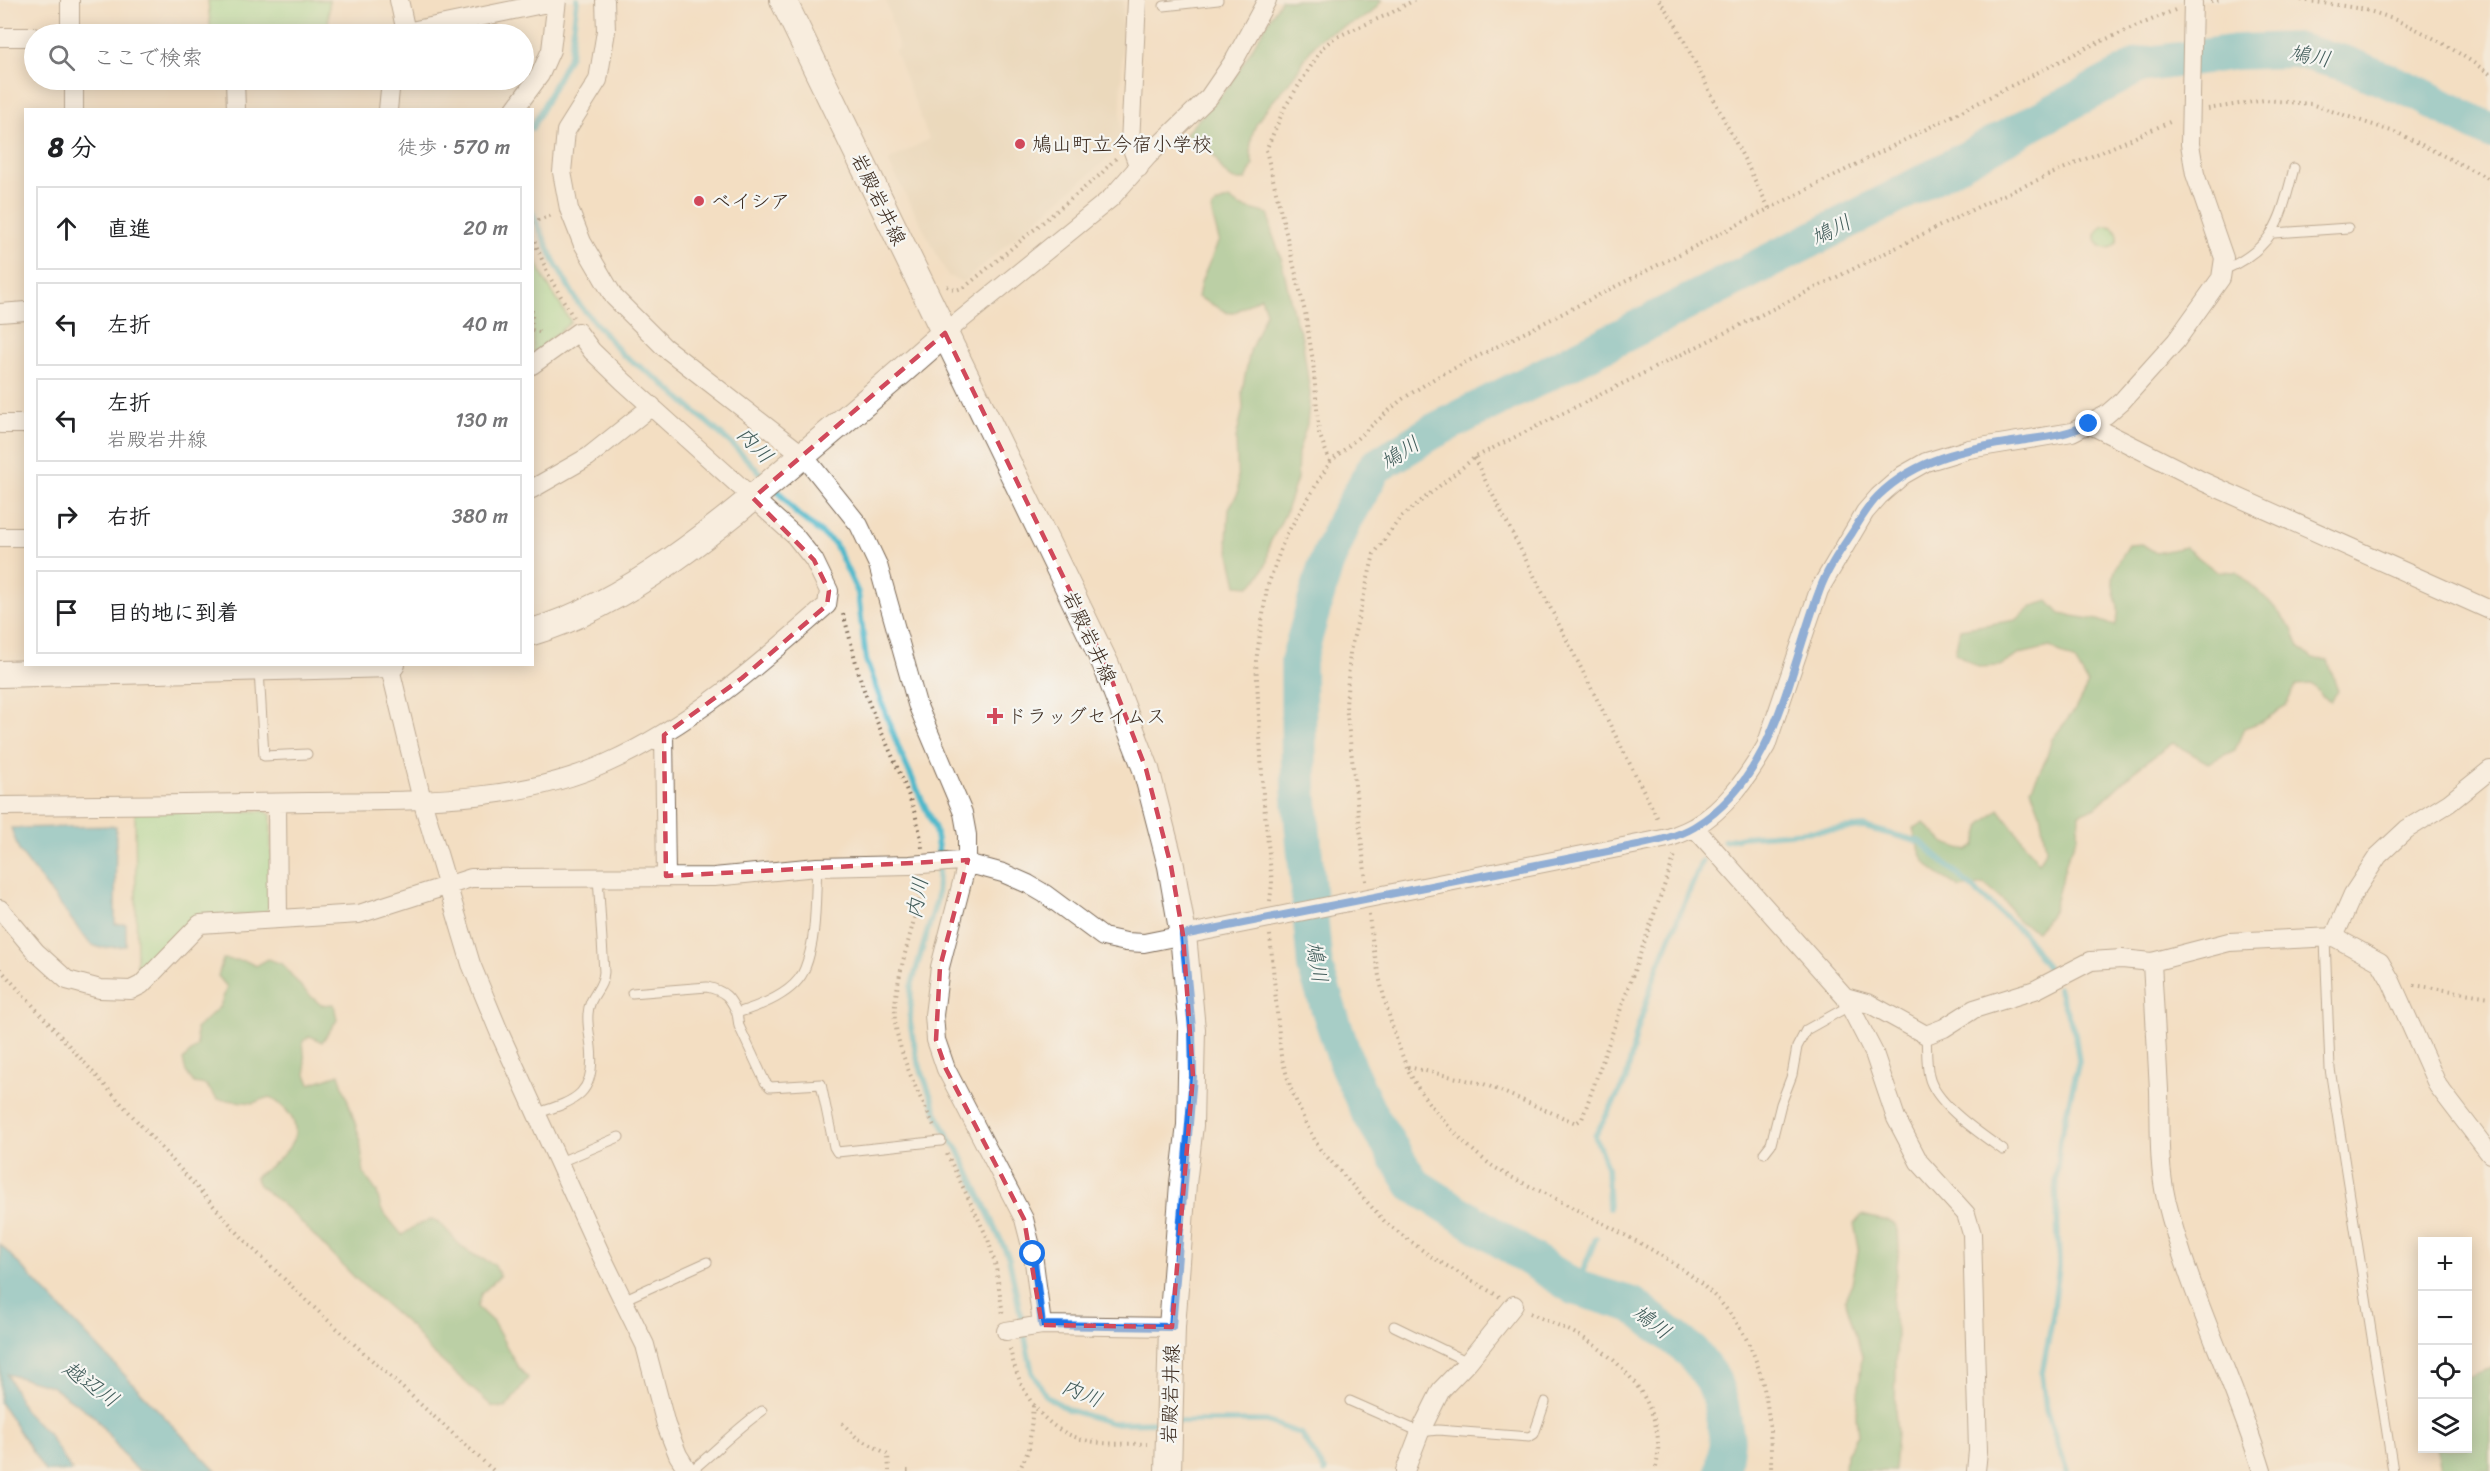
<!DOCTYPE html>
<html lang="ja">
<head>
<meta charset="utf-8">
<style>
  body { margin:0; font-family:Sriracha,"Klee One",sans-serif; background:#f2f2f2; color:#202124 }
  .controls { position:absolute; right:18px; bottom:18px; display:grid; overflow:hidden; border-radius:0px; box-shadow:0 3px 15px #0003 }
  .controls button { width:54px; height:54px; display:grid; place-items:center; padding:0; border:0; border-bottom:2px solid #e0e0e0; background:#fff; color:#202124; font:30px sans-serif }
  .stop { position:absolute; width:18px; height:18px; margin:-14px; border:4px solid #1a73e8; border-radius:50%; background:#fff }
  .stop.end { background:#1a73e8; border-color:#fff; box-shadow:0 2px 6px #0008 }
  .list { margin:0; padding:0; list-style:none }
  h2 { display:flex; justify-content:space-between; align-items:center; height:78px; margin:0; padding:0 24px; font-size:26px }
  h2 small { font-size:20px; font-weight:400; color:#757577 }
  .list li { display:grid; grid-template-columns:39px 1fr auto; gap:18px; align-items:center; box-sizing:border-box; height:84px; margin:0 12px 12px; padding:0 12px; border:2px solid #e0e0e0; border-radius:0px }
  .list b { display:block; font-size:22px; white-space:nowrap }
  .list p { margin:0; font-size:20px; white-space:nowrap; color:#757577 }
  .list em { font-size:20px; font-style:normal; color:#757577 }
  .icon { flex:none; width:33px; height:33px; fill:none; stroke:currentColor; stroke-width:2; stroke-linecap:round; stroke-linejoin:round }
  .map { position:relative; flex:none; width:2490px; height:1471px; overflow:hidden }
  .search { position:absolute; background:#fff; box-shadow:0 3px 15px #0003; left:24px; top:24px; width:510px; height:66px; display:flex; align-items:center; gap:15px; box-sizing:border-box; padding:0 21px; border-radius:33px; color:#757577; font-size:22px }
  .panel { position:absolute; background:#fff; box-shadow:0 3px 15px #0003; left:24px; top:108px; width:510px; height:558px; border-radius:0px }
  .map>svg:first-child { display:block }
</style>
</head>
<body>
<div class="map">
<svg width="2490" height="1471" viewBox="0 0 2490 1471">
  <rect width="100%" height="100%" fill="#f6f6f2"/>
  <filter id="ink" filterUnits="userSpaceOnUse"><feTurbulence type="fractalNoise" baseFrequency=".0167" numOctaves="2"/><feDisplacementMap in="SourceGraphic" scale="12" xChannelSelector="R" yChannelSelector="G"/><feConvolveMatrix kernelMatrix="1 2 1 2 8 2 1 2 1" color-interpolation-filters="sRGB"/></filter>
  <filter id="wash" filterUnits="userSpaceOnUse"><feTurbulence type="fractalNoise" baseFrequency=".008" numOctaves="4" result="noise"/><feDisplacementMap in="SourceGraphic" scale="24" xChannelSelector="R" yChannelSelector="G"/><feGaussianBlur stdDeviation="1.35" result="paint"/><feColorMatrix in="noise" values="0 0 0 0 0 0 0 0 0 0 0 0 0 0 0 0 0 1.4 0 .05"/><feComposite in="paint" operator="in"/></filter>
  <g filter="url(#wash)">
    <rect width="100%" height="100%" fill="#f3dec2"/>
    <path fill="#e2d2b4" d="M886,0H1123L1120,148L963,282L948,276L888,161L929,139L895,51L899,48Z"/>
    <path fill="#97de98" stroke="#69845b" stroke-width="1.5" d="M208,0H329L328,34H211Z
      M2096 237a11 11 0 1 1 22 0a11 11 0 1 1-22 0Z
      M532,249L544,279L571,322L533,354Z
      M135,811H265L271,815V905L264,913L195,919L147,968L137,970Z"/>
    <path fill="#79bd80" stroke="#5a744f" stroke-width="1.5" d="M1281,0H1382C1378,5 1375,10 1370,14C1361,22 1336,28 1324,36C1310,46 1305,60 1296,73C1275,104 1241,122 1253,165L1246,180H1234C1220,173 1219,161 1210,150C1204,143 1194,139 1185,134L1230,85Z
      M1229,199L1239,206L1269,214L1272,233L1281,257L1294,317L1302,337L1310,394L1307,424L1298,453L1297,479L1285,514L1269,545L1267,563L1257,580L1249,586L1237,585L1227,541L1229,508L1238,493L1236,438L1243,409L1242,391L1250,351L1266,312L1261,297L1237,311L1228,313L1198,297L1201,282L1219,240L1211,210L1216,204Z
      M2142,544L2156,553L2185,547L2216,571L2237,572L2269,601L2291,627L2299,647L2313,659L2328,660L2338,691L2331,701L2322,696L2312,684L2296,685L2285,707L2261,722L2244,728L2235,750L2208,763L2173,743L2139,767L2096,807L2079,814L2078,835L2067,859L2053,911L2037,931L2019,922L2006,903L1984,884L1960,888C1926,866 1923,868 1913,828L1924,823L1945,843L1967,851L1975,846L1981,825L1999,809L2039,863L2046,850L2040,813L2031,789L2046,759L2052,739L2074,711L2088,684L2075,661L2050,647L2020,654L2000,666L1978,667L1955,653L1960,629L2016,620L2033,606L2048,601L2060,614L2098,620L2115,626C2123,604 2114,604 2113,585C2112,569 2121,558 2129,545Z
      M223,959L246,961L256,966L268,959L282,964L304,990L321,1005L334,1004L337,1020L322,1042L310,1036L303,1041L306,1074L310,1084L339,1074L360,1138L364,1174L377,1192L381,1209L402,1235L417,1225L432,1219C446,1227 447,1231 457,1242C466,1253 481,1258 494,1264L500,1276L481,1294L477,1307L493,1322L518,1367L528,1378L506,1408L493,1407L428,1349L412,1328L357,1280L291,1212L259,1185L255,1177C290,1154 317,1127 270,1097L253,1103L217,1099L206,1085L194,1083L186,1072L183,1060L197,1046L196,1029L220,1006L227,987L218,976Z
      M1862,1215L1894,1223L1898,1230L1899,1248L1892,1309L1897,1334L1895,1409L1897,1433L1894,1471H1845L1846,1453L1858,1435L1856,1416L1862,1355L1845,1299L1852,1283L1859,1247L1854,1224Z
      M2490,1368V1471H2442L2436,1449L2468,1448V1377Z"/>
    <path fill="#4db8ca" stroke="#447174" stroke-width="1.5" d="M116,826L115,924H126V946L100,948L90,944L19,851L11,828Z
      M0,1244L216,1471H139L130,1463L94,1416L51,1386L7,1374L26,1413L47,1432L72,1471H45L0,1402Z"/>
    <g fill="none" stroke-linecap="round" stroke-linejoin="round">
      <path stroke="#4db8ca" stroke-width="6" d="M532,128L570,55L577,0
        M532,212L554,261L578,303L623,355L659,380L734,446L765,478
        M775,487L797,514L835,544L858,593L866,660L899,749L935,829L939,854L937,899L911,987L910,1022L917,1058L936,1111L950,1140L957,1147L1009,1258L1032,1372L1046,1396L1069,1410L1112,1423L1163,1422
        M1724,841L1742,837L1864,827L1921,842L2024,934L2051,973
        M2058,988L2075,1034L2079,1061L2060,1140L2056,1180L2059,1266L2053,1315L2042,1373L2046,1409L2067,1471
        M1609,1208L1607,1167L1595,1136L1626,1080L1637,1031L1658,966L1702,861
        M1576,1288L1596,1238
        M1176,1421H1266L1301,1434L1325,1471"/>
      <path stroke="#4db8ca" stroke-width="36" d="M1723,1471L1727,1440L1721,1404L1713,1380L1692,1352L1633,1305L1576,1288L1413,1184L1368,1111L1347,1065L1315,967L1299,789L1298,661L1326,564L1345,520L1375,467L1432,432L1888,201L2140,65L2237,52L2295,50L2344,63L2413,91L2490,131"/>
    </g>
  </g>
  <g filter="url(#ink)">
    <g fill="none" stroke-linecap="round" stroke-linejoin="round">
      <g stroke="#7b6957" stroke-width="11">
        <path id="lane" d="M1164,6L1218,0
          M2274,233L2348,228
          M2222,271C2276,247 2280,221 2294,168
          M259,670L264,756L307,754
          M2325,939L2330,1069L2393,1471
          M632,993L707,987C725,991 730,997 737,1013C760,1006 796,993 805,968C817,938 815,900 817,867
          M737,1013L739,1026L765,1082L770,1087L821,1084L834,1147L837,1152L941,1141
          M1926,1035C1927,1048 1926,1063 1929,1076C1935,1104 1981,1134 2003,1150
          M537,1113C577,1101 596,1093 591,1047C590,1036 587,1025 588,1014C589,995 603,990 604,972L598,877
          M1764,1153L1771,1144L1781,1104L1792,1075L1797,1047L1806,1030L1849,1006
          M560,1162L619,1137
          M623,1300L707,1262
          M1394,1326L1468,1362
          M1350,1401L1420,1432L1438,1430L1529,1437L1534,1434L1545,1402
          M691,1471C716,1451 736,1429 762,1411"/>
      </g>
      <g stroke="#7b6957" stroke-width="20">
        <path id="street" d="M70,0V34
          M399,0L406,32L557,1
          M605,0L606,31L598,80L566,131L562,172L569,209L582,242L614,297L664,347L803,455L859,525L878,565L917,704L963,813L967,835V863L940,967L934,1015L936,1040L946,1069L1024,1219L1033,1254L1042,1325L1172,1327
          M1137,0L1130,143L1139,168
          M0,37H34
          M235,80L236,110
          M74,110V80
          M388,110L391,80
          M514,110L540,75L551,50L557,0
          M0,313L26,311
          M945,333L1111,198L1148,156L1209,97L1235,59L1267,0
          M0,424H26
          M2089,424L2204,482L2490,610
          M532,489L588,457L652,406
          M0,537H26
          M389,664L422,800L471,964L500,1034L601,1255L645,1345L666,1425L678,1455L688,1471
          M664,735L666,876
          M277,803L278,919
          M0,806C103,805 205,804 308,802C408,800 514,805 607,763C690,726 759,665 827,605L829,591L814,560L795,536L623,381L592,351L578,332L532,365
          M1694,827L1845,997L1874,1053L1896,1118L1919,1162L1966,1214L1972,1234L1978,1451L1976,1471
          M0,909L36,952L67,980L100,989L131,990L141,985L200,924L359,914L471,878L714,877L817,867L910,865L959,861L1003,873L1028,884L1045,894L1103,937L1126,942L1144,943L1668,838C1676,835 1686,832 1694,827C1726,809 1748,777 1766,746L1819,590L1865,512L1879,496L1903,475L1926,462L1969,449L2072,432L2106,415L2122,401L2176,341L2221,278L2224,258L2195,174L2190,144L2193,0
          M2334,937L2353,894L2378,856L2407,829L2449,803L2490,770
          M2152,962C2154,1005 2157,1048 2159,1090C2160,1127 2158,1163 2166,1199C2189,1294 2234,1379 2262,1471
          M1845,997L1870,1004L1926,1035L1944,1028L1974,1009L2035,990L2091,961L2122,959L2152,962L2229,942L2334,937L2380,962L2391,981L2438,1086L2490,1154
          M1006,1331L1042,1325
          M1405,1471L1420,1432L1441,1390L1468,1362L1514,1305"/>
      </g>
      <g stroke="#7b6957" stroke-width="28">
        <path id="secondary" d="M783,0L1106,665L1146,769L1171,866L1183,935L1192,1029L1190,1125L1183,1184L1172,1327L1168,1471
          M532,632C628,604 721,525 796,461C846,419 896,377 945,333
          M0,674L392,664"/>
      </g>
      <path stroke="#7b6957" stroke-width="4" stroke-dasharray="1.5 4.5" stroke-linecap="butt" d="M1659,0L1675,23L1769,208
        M2301,0C2321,3 2341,5 2361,9C2408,20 2451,47 2490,74
        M2211,1L2220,0
        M2208,109L2265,100L2311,104L2400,134L2490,179
        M532,222L552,215
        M532,236L549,276L573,317
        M947,286L956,290L965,287L1101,174L1116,158
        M532,310V326
        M532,330L543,333
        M1474,458L1659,821
        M1330,462L1319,433L1313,361L1305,312L1266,150L1285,107L1323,47L1334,38L1389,14L1414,0
        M843,614C852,642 856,670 867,698C884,742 918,802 922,848
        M1366,881L1346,706L1350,652L1374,554L1400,518L1474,458L1497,446L1992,200L2172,121
        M922,882C916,923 899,963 895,1005C891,1041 919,1095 935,1128
        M1270,901L1272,883L1263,794L1256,661L1267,588L1285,537L1330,462L1401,400L1435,378L2090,46L2175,10
        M1369,915C1374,963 1388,1021 1406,1065C1419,1098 1462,1144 1491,1165C1510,1178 1535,1188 1556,1199C1691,1270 1774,1298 1771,1471
        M1270,935L1281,1056L1291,1089L1306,1124L1320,1149L1385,1222L1430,1256L1500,1297
        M0,969L247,1243L309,1303L494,1471
        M2414,985L2490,997
        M1408,1067L1484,1084L1576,1123L1582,1119L1675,855
        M947,1154L988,1239L996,1267L1003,1315
        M1530,1313C1545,1320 1561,1326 1576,1334C1625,1360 1671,1412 1655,1471
        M1010,1349C1020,1395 1045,1435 1095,1442C1112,1445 1130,1443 1147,1444
        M842,1423L856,1437L888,1454L889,1471
        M907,1471H910
        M1019,1471L1029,1449L1033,1406"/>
      <use href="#lane" stroke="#fff" stroke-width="9"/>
      <use href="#street" stroke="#fff" stroke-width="18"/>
      <use href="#secondary" stroke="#fff" stroke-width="26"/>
    </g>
  </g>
  <g fill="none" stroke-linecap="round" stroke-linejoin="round" filter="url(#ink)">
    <path stroke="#1a73e8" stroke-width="8" d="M1033,1254L1042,1325L1172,1327L1193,1076L1192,1029L1183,935L1638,845C1657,841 1677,837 1694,827C1776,778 1788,673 1819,592C1826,571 1840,551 1852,533C1860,520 1867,507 1878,496C1917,458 1967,448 2019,441C2043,437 2067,435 2089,424"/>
  </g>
  <path d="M0 0H2490V1471H0ZM945,333L1106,665L1146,769L1171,866L1183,935L1193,1076L1172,1327L1042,1325L1024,1219L946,1069L936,1040L940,967L968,860L666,876L664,735L742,678L827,605L829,591L814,560L753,498Z" fill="#f3dec2" fill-opacity=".55" fill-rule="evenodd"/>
  <path fill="none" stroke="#d1495b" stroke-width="4.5" stroke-dasharray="12 8" stroke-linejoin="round" d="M945,333L1106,665L1146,769L1171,866L1183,935L1193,1076L1172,1327L1042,1325L1024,1219L946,1069L936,1040L940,967L968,860L666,876L664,735L742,678L827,605L829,591L814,560L753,498Z"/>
  <g fill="#d1495b" stroke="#f6f6f2" stroke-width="2">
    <circle cx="1020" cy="144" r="6"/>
    <circle cx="699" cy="201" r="6"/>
    <path d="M992 707h6v6h6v6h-6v6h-6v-6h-6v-6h6z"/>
  </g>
  <g text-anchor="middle" stroke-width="4.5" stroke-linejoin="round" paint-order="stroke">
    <g font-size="20" fill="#3b2a1e" stroke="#f6f6f2" text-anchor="start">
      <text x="1032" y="151">鳩山町立今宿小学校</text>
      <text x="711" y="208">ベイシア</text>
      <text x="1007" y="723">ドラッグセイムス</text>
    </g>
    <g font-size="20" fill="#3b2a1e" stroke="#f6f6f2">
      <text transform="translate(879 199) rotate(64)" y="7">岩殿岩井線</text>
      <text transform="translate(1090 637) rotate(65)" y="7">岩殿岩井線</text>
      <text transform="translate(1170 1394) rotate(-88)" y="7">岩殿岩井線</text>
    </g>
    <g font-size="21" font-style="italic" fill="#415c5a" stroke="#f6f6f2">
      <text transform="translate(2310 56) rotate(11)" y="7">鳩川</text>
      <text transform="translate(1831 230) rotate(-27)" y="7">鳩川</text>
      <text transform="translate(755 445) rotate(46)" y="7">内川</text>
      <text transform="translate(1400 453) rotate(-33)" y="7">鳩川</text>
      <text transform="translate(917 898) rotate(-80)" y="7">内川</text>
      <text transform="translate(1317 962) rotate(80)" y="7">鳩川</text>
      <text transform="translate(1652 1322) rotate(37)" y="7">鳩川</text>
      <text transform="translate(91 1384) rotate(36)" y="7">越辺川</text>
      <text transform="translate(1082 1393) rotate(23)" y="7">内川</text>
    </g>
  </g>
</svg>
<div class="controls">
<button>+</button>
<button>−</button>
<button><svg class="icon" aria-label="locate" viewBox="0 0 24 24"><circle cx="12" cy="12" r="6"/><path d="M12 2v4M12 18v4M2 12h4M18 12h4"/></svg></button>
<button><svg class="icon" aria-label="layers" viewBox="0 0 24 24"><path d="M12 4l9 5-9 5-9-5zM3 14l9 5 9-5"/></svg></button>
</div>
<div class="stop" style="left:1033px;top:1254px"></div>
<div class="stop end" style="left:2089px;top:424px"></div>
<div class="search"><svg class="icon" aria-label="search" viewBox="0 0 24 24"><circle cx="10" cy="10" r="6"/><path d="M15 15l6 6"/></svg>ここで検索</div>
<section class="panel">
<h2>8 分<small>徒歩 · 570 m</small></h2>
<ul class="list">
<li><svg class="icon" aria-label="ahead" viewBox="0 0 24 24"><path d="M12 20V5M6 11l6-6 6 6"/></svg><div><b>直進</b></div><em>20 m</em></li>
<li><svg class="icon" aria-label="left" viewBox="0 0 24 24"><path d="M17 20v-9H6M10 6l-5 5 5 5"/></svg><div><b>左折</b></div><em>40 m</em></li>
<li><svg class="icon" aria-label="left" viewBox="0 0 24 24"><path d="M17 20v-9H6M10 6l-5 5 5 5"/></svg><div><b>左折</b><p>岩殿岩井線</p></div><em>130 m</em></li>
<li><svg class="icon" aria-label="right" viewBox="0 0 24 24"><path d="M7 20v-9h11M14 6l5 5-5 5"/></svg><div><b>右折</b></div><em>380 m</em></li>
<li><svg class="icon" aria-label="arrive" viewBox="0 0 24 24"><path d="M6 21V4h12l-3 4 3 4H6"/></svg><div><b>目的地に到着</b></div></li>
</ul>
</section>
</div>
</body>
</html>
